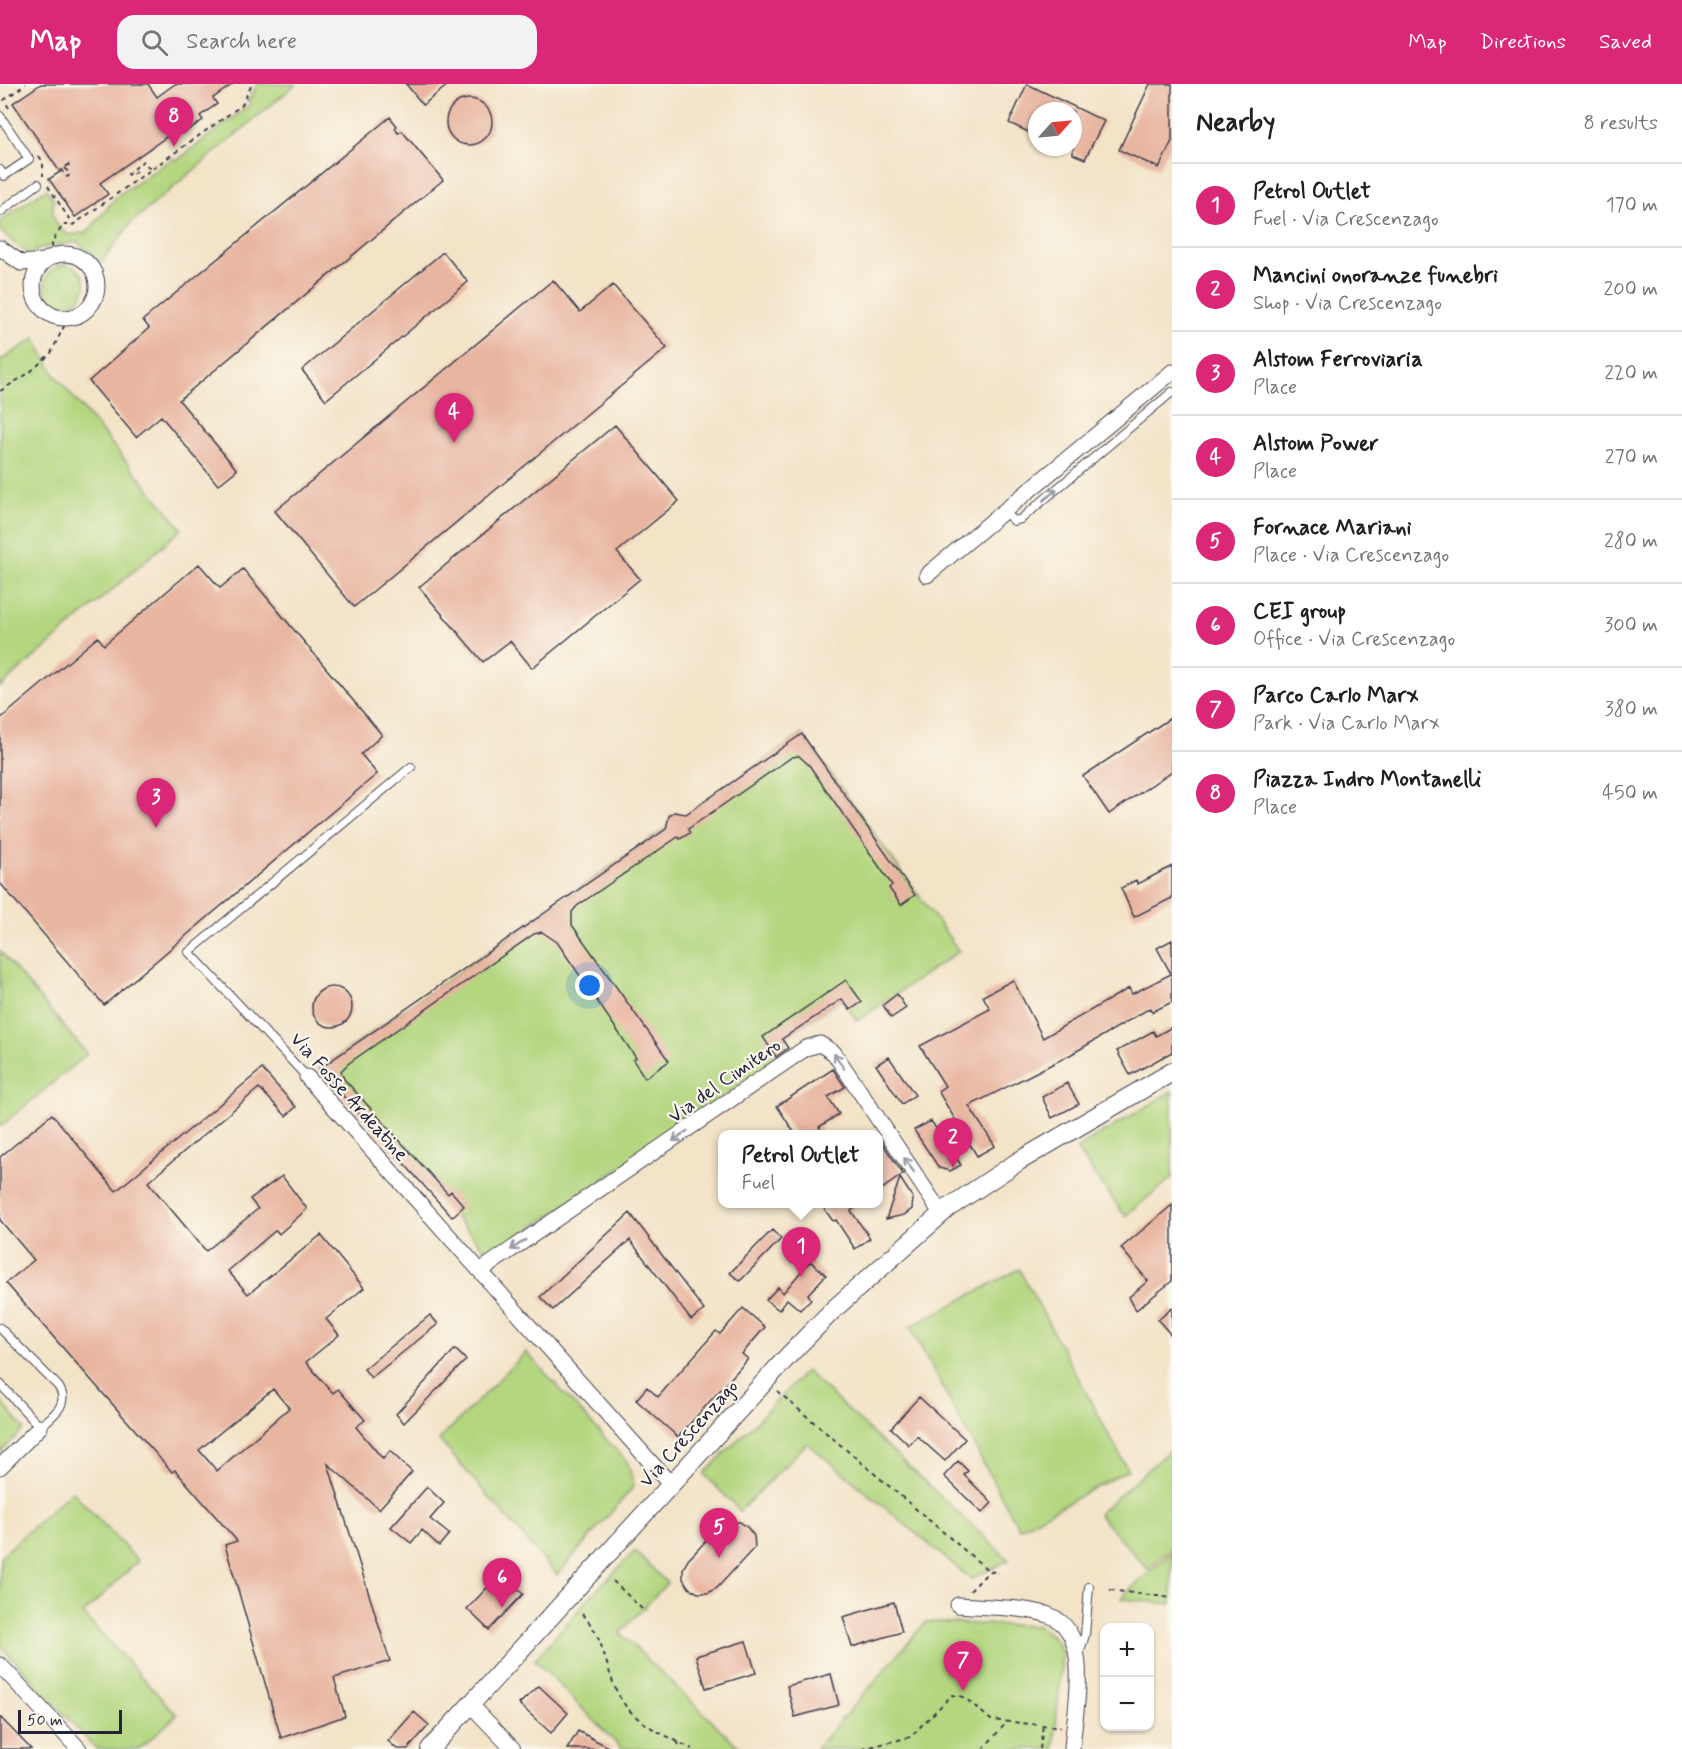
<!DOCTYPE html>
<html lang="en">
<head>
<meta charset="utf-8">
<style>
  body { margin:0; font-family:Mynerve,sans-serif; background:#f2f2f2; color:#202124 }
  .controls { position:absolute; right:18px; bottom:18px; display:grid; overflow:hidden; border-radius:12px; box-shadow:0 2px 4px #0004 }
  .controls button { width:54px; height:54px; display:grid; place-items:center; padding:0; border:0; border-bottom:2px solid #e0e0e0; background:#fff; color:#202124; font:30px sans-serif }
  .compass { position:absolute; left:1028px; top:18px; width:54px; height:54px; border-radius:50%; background:#fff; box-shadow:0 2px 4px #0004; rotate:63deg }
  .scale { position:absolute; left:18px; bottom:15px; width:104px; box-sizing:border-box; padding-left:6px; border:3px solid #22223b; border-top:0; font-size:16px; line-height:21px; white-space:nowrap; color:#22223b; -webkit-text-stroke:4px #fbf7ec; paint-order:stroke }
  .you { position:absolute; left:590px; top:902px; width:21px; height:21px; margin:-15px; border:4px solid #fff; border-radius:50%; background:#1a73e8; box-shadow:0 0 0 9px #1a73e833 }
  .badge { display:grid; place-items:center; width:39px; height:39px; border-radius:50%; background:#db2777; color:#fff; font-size:20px; font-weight:700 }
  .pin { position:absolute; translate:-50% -50px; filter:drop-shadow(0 2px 3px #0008) }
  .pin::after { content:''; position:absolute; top:32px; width:21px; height:18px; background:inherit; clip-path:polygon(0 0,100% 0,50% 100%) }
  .popup { position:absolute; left:718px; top:1046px; width:165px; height:78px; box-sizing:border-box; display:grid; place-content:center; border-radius:12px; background:#fff; filter:drop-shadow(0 2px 4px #0005); font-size:20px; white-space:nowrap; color:#757577 }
  .popup b { font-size:22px; color:#202124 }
  .popup::after { content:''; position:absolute; left:50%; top:100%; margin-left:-12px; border:12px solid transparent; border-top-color:#fff }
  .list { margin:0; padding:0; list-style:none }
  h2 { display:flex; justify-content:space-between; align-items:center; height:78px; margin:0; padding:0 24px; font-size:26px }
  h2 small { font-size:20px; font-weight:400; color:#757577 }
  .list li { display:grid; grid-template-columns:39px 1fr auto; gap:18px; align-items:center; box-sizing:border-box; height:84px; padding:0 24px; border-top:2px solid #e0e0e0 }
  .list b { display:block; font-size:22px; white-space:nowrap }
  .list p { margin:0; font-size:20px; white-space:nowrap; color:#757577 }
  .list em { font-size:20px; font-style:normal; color:#757577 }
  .icon { flex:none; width:33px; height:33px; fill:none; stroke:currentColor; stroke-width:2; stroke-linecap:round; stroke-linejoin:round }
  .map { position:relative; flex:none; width:1172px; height:1665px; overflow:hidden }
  header { display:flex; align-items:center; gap:36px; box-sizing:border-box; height:84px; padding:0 30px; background:#db2777; color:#fff }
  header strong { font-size:28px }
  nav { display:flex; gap:33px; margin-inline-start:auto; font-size:21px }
  .search { width:420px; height:54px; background:#f2f2f2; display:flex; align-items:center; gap:15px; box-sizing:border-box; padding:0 21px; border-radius:18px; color:#757577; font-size:22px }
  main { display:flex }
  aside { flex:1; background:#fff }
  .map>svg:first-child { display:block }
</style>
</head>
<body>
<header>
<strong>Map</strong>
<div class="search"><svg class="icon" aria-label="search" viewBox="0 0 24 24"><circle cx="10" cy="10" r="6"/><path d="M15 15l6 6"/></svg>Search here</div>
<nav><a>Map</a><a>Directions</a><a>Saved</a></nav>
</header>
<main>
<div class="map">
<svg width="1172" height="1665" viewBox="0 0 1172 1665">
  <rect width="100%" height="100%" fill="#fbf7ec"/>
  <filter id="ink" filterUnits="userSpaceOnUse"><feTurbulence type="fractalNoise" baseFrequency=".0167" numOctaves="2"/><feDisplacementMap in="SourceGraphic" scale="12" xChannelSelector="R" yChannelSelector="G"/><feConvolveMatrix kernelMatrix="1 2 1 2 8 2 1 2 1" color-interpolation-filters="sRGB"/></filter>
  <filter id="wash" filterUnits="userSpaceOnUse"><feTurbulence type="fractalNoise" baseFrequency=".008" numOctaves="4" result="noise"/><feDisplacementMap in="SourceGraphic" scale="24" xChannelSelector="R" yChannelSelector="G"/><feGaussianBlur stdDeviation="1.35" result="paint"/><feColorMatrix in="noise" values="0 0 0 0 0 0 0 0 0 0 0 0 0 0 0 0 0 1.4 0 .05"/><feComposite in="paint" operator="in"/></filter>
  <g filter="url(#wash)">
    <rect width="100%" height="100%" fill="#f3e3c7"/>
    <path fill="#b3d67f" stroke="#6a7c5d" stroke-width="1.5" d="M258,0H296L131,139L101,179L77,158L44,163L28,170L0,147V137L46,105L54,116C50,132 55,141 68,151L88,148L117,112L173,74L176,77L251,20L248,17Z
      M45 201a20 20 0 1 1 40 0a20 20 0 1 1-40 0Z
      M35,254L55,291L182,445L0,603V277Z
      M802,650L959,867L857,937L842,915L782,955L790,968L491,1172L319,985Z
      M0,867L87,970L0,1043Z
      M1172,1007V1094L1125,1132L1076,1065Z
      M1019,1185L1128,1386L1019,1445L910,1243Z
      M526,1268L628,1379L634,1402L557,1491L439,1356Z
      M806,1287L1009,1476L971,1495L807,1359L740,1427L704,1390Z
      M0,1316L24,1345L0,1369Z
      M1172,1364V1464L1148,1485L1098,1430Z
      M72,1407L138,1477L83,1530L177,1631L139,1665H96L0,1561V1473Z
      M635,1467L667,1499L620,1549L741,1665H622L535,1576L586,1517Z
      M1172,1468V1520L1121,1515L1126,1509Z
      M926,1538L1037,1542C1051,1549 1058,1556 1062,1571L1054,1665H816Z"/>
    <g id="blocks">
      <path fill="#e8b5a0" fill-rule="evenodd" d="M41,0H148L157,13L175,0H233L213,14L217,20L200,32L203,36L182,50L178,45L100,99L108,110L75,133L49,95L60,88L13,19Z
        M406,0H449L423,21Z
        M1027,0L1104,37L1085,75L1073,70V27H1037V52L1009,39Z
        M1150,0H1172V57L1159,84L1119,66Z
        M446 38a23 23 0 1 1 46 0a23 23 0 1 1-46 0Z
        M390,33L397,42L395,44L398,49L402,47L443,96L179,316L237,386L218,401L161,332L136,353L89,297L149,244L143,236Z
        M443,168L468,198L326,316L302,286Z
        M553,196L580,228L613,201L667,264L354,523L275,427Z
        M615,341L679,417L617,468L640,495L532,584L510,557L483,578L419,503Z
        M199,480L220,504L243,485L382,651L361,670L377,690L104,921L0,799V635L98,553L104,561Z
        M1172,633V687L1109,730L1083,692Z
        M802,650L915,811L901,821L889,804L892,801L809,681L799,672L792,673L688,745L690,749L680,755L678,753L577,822L572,828V841L669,977L645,994L633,976L636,974L557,858L542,848L534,850L349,979L341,987L344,995L448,1110L451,1107L464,1122L452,1133L319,985L666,745L669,732L674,728L686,730Z
        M1172,782V814L1134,833L1121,804L1136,796L1138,800Z
        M1172,856V918L1152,928L1150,924L1070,971L969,1022L995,1062L977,1072L938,1007L945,1002L920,962L990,925L983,912L1013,896L1043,954L1129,904L1132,910L1171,890L1157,864Z
        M846,896L862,918L850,926L842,915L782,955L788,964L776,973L763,953Z
        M312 923a20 20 0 1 1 40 0a20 20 0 1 1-40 0Z
        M897,910L906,924L891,934L883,921Z
        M1172,943V968L1130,991L1117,967L1153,947L1156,952Z
        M889,973L915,1011L902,1020L876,981Z
        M262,985L296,1023L286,1032L259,1004L148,1098L206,1167L258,1125L250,1115L282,1092L307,1125L279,1150L276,1146L228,1187L248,1210L321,1151L364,1204L326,1235L339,1251L306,1278L333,1309L338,1305L365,1336L356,1343L383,1375L390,1367L412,1388L379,1425L328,1380L390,1577L334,1594L345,1632L281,1654L225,1461L237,1457L175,1386L172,1388L6,1199L34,1176L0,1136V1073L52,1030L116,1107ZM273,1305L289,1324L217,1387L199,1366Z
        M833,985L845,1003L828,1013L839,1030L819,1043L823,1050H795L777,1022Z
        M1067,999L1079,1020L1052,1034L1042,1013Z
        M931,1037L961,1081L950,1087L939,1084L914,1046Z
        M879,1054L903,1090L879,1107Z
        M900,1094L913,1114L912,1125L904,1131L886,1135Z
        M820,1119H862L851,1127L870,1154L855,1165L836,1136L833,1137Z
        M1172,1121V1197L1136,1226L1129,1213L1148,1197L1121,1164Z
        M630,1129L704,1226L691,1236L630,1156L553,1226L540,1213Z
        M772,1146L781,1155L740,1197L730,1189Z
        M810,1177L826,1191L808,1210L811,1215L800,1226L787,1215L779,1226L766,1216L778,1203L783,1209Z
        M743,1224L765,1243L742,1270L748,1275L678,1353L636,1316L647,1303L658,1313L716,1247L720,1250Z
        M1172,1224V1252L1158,1236Z
        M430,1231L438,1240L371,1294L364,1285Z
        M455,1265L466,1276L404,1339L396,1330Z
        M919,1313L965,1355L945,1377L917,1352L909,1361L891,1344Z
        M958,1377L968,1387L964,1391L992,1419L982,1429L944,1392Z
        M427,1403L444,1419L430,1435L449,1450L439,1462L422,1446L411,1459L391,1443Z
        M729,1438H740L748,1444L754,1452L755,1463L717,1504L708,1509H698L689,1504L683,1495V1485L688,1476L720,1442Z
        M501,1489L523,1510L489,1546L467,1525Z
        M894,1518L902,1548L852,1563L843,1533Z
        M746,1557L756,1589L706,1604L696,1572Z
        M831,1590L839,1621L795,1633L787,1602Z
        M539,1602L568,1629L551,1649L519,1620Z
        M414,1628L429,1641L408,1665H397L388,1657Z
        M0,1633L31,1665H0Z
        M578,1647L612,1665H567Z"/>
    </g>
  </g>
  <g filter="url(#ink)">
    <use href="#blocks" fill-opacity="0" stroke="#413f50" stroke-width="1.5"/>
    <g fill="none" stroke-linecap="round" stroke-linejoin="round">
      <g stroke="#413f50" stroke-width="10">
        <path id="service" d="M0,32L29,75L4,92L0,86
          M0,128L38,100
          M1004,427L1014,437L1021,435L1172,308
          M307,993L189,868L411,683
          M0,1244L58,1302C71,1320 53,1331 40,1343L0,1300
          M1079,1570L1085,1551L1089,1503"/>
      </g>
      <g stroke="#413f50" stroke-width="17">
        <path id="minor" d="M0,164L21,179L44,177
          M33 202a32 32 0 1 1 64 0a32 32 0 1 1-64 0Z
          M927,491L1172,288
          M307,993L671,1401
          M480,1187L806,964L820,960L834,969L941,1129
          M0,1383L40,1343
          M958,1521C982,1523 1030,1523 1051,1532C1094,1551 1074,1627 1072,1665
          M0,1581L79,1665
          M471,1621L513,1665"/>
      </g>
      <g stroke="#413f50" stroke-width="20">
        <path id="tertiary" d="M430,1665L789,1271L834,1225L948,1124L1019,1077L1172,988"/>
      </g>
      <path stroke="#413f50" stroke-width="2" stroke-dasharray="4.5 4.5" stroke-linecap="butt" d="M9,24L4,16L26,0
        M39,72L43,78V92
        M65,84L70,91L67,93L61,86L70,80
        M136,87L130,92L128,90L143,77L151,86
        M48,102L73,141L242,21L252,0
        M52,164V158L63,141H73
        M0,307L29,289L51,269L68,234
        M777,1307L989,1487L999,1489
        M613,1497L642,1525
        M1110,1506L1172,1514
        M970,1507L989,1487
        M582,1530C611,1559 603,1601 632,1629C648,1645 672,1654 692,1665
        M677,1657L681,1665
        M862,1665L910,1653L952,1611L964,1613L991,1636L1061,1643
        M983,1665L1007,1638
        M1040,1665L1043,1641"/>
      <use href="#service" stroke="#fff" stroke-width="8"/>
      <use href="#minor" stroke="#fff" stroke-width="15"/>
      <use href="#tertiary" stroke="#fff" stroke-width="18"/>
    </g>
    <defs><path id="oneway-shaft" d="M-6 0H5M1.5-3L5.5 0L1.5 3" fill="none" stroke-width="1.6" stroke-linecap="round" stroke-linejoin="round" transform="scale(1.5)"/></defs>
    <g stroke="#9c9ca7">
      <use href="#oneway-shaft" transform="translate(1050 411) rotate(-40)"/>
      <use href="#oneway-shaft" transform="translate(839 977) rotate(-124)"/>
      <use href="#oneway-shaft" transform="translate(680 1052) rotate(145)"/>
      <use href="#oneway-shaft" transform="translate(909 1081) rotate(-124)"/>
      <use href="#oneway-shaft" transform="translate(518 1161) rotate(146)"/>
    </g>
  </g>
  <g text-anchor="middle" stroke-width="4.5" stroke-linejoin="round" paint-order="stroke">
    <g font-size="20" fill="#22223b" stroke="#fbf7ec">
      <text transform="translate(724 996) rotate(-35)" y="7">Via del Cimitero</text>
      <text transform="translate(350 1012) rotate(48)" y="7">Via Fosse Ardeatine</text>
      <text transform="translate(688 1349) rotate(-48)" y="7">Via Crescenzago</text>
    </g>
  </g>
</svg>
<div class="controls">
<button>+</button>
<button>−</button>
</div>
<svg class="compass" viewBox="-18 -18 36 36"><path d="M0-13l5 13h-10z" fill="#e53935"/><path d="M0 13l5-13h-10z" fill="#757577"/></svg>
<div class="scale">50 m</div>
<div class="you"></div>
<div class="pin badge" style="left:801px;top:1193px">1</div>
<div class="popup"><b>Petrol Outlet</b>Fuel</div>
<div class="pin badge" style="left:953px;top:1084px">2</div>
<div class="pin badge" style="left:156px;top:744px">3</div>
<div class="pin badge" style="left:454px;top:359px">4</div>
<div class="pin badge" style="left:719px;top:1474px">5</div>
<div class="pin badge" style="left:502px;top:1524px">6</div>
<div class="pin badge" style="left:963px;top:1607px">7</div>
<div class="pin badge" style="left:174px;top:63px">8</div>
</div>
<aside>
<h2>Nearby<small>8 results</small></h2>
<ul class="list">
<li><span class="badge">1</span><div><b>Petrol Outlet</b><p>Fuel · Via Crescenzago</p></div><em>170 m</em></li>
<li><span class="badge">2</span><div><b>Mancini onoranze funebri</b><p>Shop · Via Crescenzago</p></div><em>200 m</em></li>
<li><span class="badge">3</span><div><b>Alstom Ferroviaria</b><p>Place</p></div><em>220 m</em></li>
<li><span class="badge">4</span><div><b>Alstom Power</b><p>Place</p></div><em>270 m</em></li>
<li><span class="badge">5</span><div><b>Fornace Mariani</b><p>Place · Via Crescenzago</p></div><em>280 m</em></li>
<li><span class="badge">6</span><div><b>CEI group</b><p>Office · Via Crescenzago</p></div><em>300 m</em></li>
<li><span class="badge">7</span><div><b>Parco Carlo Marx</b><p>Park · Via Carlo Marx</p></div><em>380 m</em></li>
<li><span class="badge">8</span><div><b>Piazza Indro Montanelli</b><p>Place</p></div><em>450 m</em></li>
</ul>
</aside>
</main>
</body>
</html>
